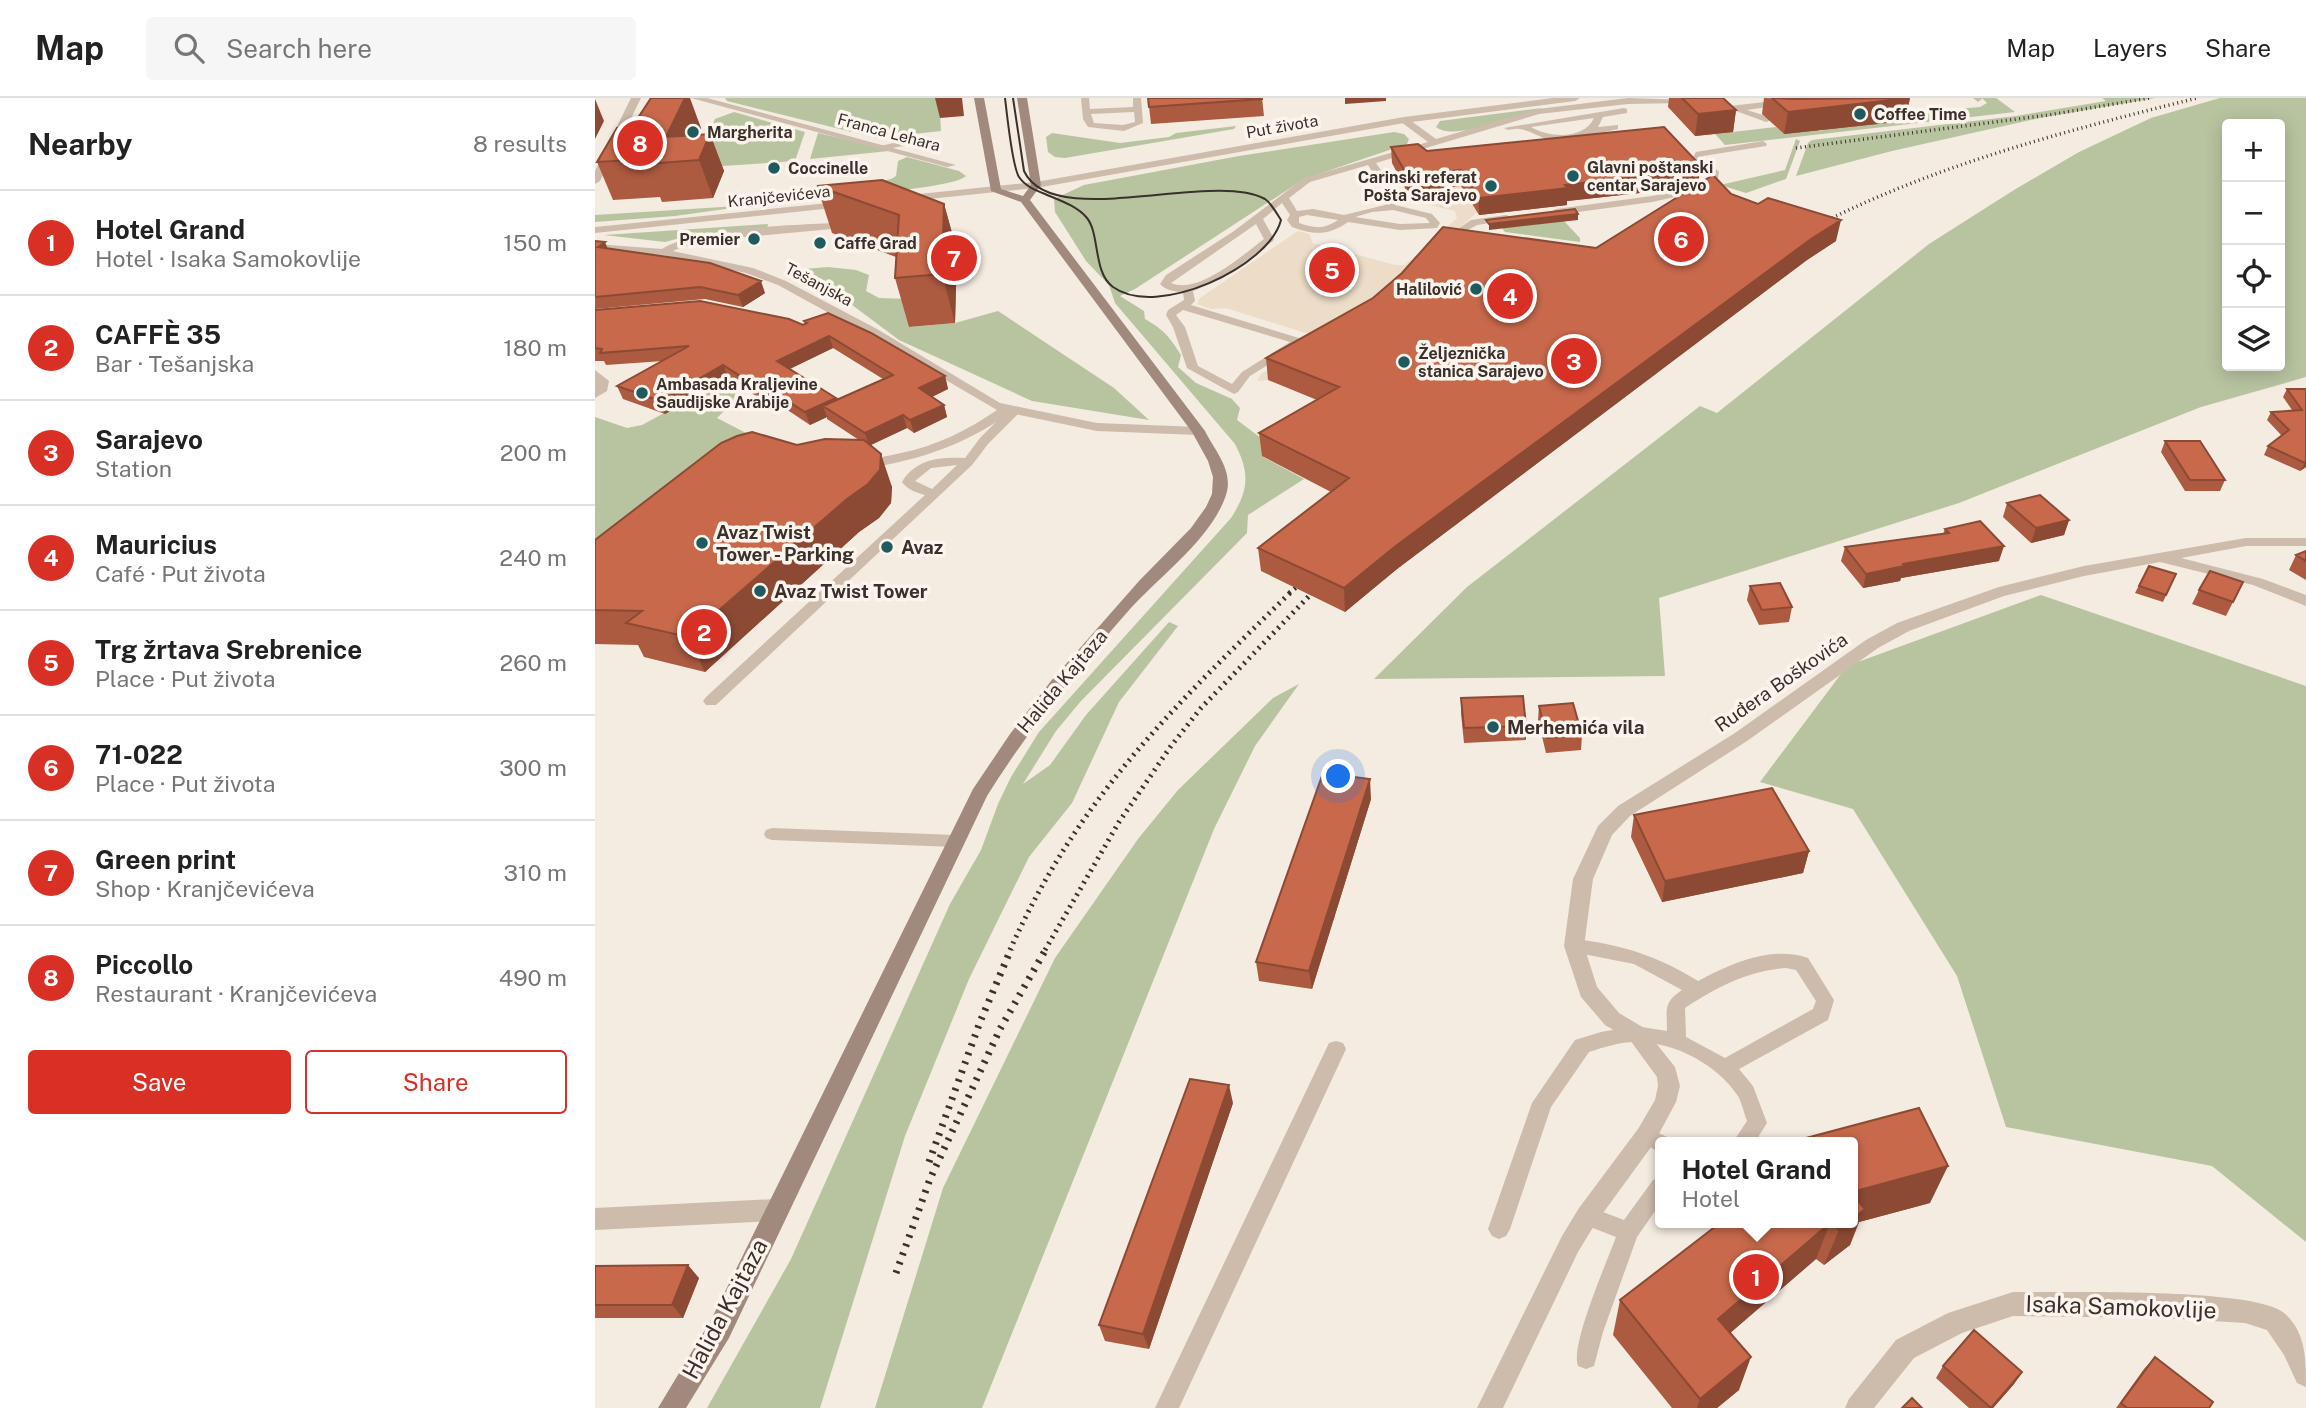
<!DOCTYPE html>
<html lang="en">
<head>
<meta charset="utf-8">
<style>
  body { margin:0; font-family:"Public Sans",sans-serif; background:#f6f6f6; color:#222 }
  .controls { position:absolute; right:21px; top:21px; display:grid; overflow:hidden; border-radius:7px; box-shadow:0 4px 18px #0003 }
  .controls button { width:63px; height:63px; display:grid; place-items:center; padding:0; border:0; border-bottom:2px solid #e0e0e0; background:#fff; color:#222; font:35px sans-serif }
  .you { position:absolute; left:744px; top:679px; width:24px; height:24px; margin:-18px; border:5px solid #fff; border-radius:50%; background:#1a73e8; box-shadow:0 0 0 10px #1a73e833 }
  .badge { display:grid; place-items:center; width:46px; height:46px; border-radius:50%; background:#d93025; color:#fff; font-size:23px; font-weight:700 }
  .pin { position:absolute; translate:-50% -50%; border:4px solid #fff; box-shadow:0 2px 7px #0006 }
  .popup { position:absolute; left:1060px; top:1039px; width:203px; height:91px; box-sizing:border-box; display:grid; place-content:center; border-radius:7px; background:#fff; filter:drop-shadow(0 2px 5px #0005); font-size:23px; white-space:nowrap; color:#767676 }
  .popup b { font-size:26px; color:#222 }
  .popup::after { content:''; position:absolute; left:50%; top:100%; margin-left:-14px; border:14px solid transparent; border-top-color:#fff }
  .list { margin:0; padding:0; list-style:none }
  h2 { display:flex; justify-content:space-between; align-items:center; height:91px; margin:0; padding:0 28px; font-size:30px }
  h2 small { font-size:23px; font-weight:400; color:#767676 }
  .list li { display:grid; grid-template-columns:46px 1fr auto; gap:21px; align-items:center; box-sizing:border-box; height:105px; padding:0 28px; border-top:2px solid #e0e0e0 }
  .list b { display:block; font-size:26px; white-space:nowrap }
  .list p { margin:0; font-size:23px; white-space:nowrap; color:#767676 }
  .list em { font-size:23px; font-style:normal; color:#767676 }
  .actions { display:flex; gap:14px; padding:21px 28px }
  .actions a { flex:1; padding:16px 0; border:2px solid #d93025; border-radius:7px; text-align:center; font-size:24px; color:#d93025 }
  .actions .main { background:#d93025; color:#fff }
  .icon { flex:none; width:38px; height:38px; fill:none; stroke:currentColor; stroke-width:2; stroke-linecap:round; stroke-linejoin:round }
  .map { position:relative; flex:none; width:1711px; height:1310px; overflow:hidden }
  header { display:flex; align-items:center; gap:42px; box-sizing:border-box; height:98px; padding:0 35px; background:#fff; border-bottom:2px solid #e0e0e0 }
  header strong { font-size:33px }
  nav { display:flex; gap:38px; margin-inline-start:auto; font-size:24px }
  .search { width:490px; height:63px; background:#f6f6f6; display:flex; align-items:center; gap:18px; box-sizing:border-box; padding:0 24px; border-radius:7px; color:#767676; font-size:26px }
  main { display:flex }
  aside { flex:1; background:#fff }
  .map>svg:first-child { display:block }
</style>
</head>
<body>
<header>
<strong>Map</strong>
<div class="search"><svg class="icon" aria-label="search" viewBox="0 0 24 24"><circle cx="10" cy="10" r="6"/><path d="M15 15l6 6"/></svg>Search here</div>
<nav><a>Map</a><a>Layers</a><a>Share</a></nav>
</header>
<main>
<aside>
<h2>Nearby<small>8 results</small></h2>
<ul class="list">
<li><span class="badge">1</span><div><b>Hotel Grand</b><p>Hotel · Isaka Samokovlije</p></div><em>150 m</em></li>
<li><span class="badge">2</span><div><b>CAFFÈ 35</b><p>Bar · Tešanjska</p></div><em>180 m</em></li>
<li><span class="badge">3</span><div><b>Sarajevo</b><p>Station</p></div><em>200 m</em></li>
<li><span class="badge">4</span><div><b>Mauricius</b><p>Café · Put života</p></div><em>240 m</em></li>
<li><span class="badge">5</span><div><b>Trg žrtava Srebrenice</b><p>Place · Put života</p></div><em>260 m</em></li>
<li><span class="badge">6</span><div><b>71-022</b><p>Place · Put života</p></div><em>300 m</em></li>
<li><span class="badge">7</span><div><b>Green print</b><p>Shop · Kranjčevićeva</p></div><em>310 m</em></li>
<li><span class="badge">8</span><div><b>Piccollo</b><p>Restaurant · Kranjčevićeva</p></div><em>490 m</em></li>
</ul>
<div class="actions"><a class="main">Save</a><a>Share</a></div>
</aside>
<div class="map">
<svg width="1711" height="1310" viewBox="0 0 1711 1310">
  <rect width="100%" height="100%" fill="#f4ebe1"/>
  <path fill="#b8c4a0" fill-rule="evenodd" d="M130,0H344L346,33L281,40L132,3Z
    M1387,0H1401L1420,14L1130,47L1120,36L1181,29L1189,36L1216,26L1224,33L1288,17L1297,24L1309,23L1301,16L1385,9L1392,5Z
    M1507,0H1560L1445,20L1297,53L1201,78L1213,45L1217,42L1421,18L1511,3Z
    M1625,0H1711V279L1606,309L1364,405L1064,500L1070,578L779,581L872,489L1105,308L1122,315L1334,146L1419,92L1484,54L1556,20ZM1632,26H1685V268H1632Z
    M947,10C924,17 859,44 841,29L845,23Z
    M139,14L210,34L200,63L98,70L120,21Z
    M641,28L639,31L470,60L460,59L453,54L451,39L457,35L525,45L574,39L581,35Z
    M799,34L809,36L814,41L812,46L709,81L540,191L525,198L549,213L550,221C569,232 574,238 586,257L583,269L601,285L637,301L645,310L642,322L670,343L668,359L709,381L653,417L652,435L486,603L461,633L428,686L455,667L491,617L574,524L583,528L524,604L477,705L434,759L374,881L310,1038L225,1310H112L196,1161L355,806L386,752L403,706L416,679L444,634L636,420C654,392 655,375 640,346L520,205L514,187L491,163L460,114L459,101L489,87L644,58Z
    M223,35L293,51L294,53L215,61Z
    M1201,41L1205,43L1191,81L1151,95L1125,87L1190,72Z
    M312,59L364,73L371,78C356,92 230,98 201,102L185,99V93L202,91L212,97L245,93L296,81L301,78L303,63Z
    M159,107L80,118L0,124V117Z
    M969,123L985,140V144L910,134L907,130Z
    M173,126L172,131L96,137L70,144L9,137Z
    M233,169L261,172L274,177L271,193L284,200L315,201V229L360,225L403,213L519,290L554,322L437,303L304,242L209,171Z
    M119,288L142,292L137,305L122,320L153,336L0,459V319L32,330L47,327Z
    M1446,497L1711,588V1144L1617,1068L1411,1029L1362,878L1258,711L1165,684L1252,568Z
    M704,586L660,648L619,731L387,1310H280L348,1090L460,860L543,741L583,692L678,600Z"/>
  <path fill="#ecdcc8" d="M848,61L882,114L741,246L673,282L662,283L666,276L717,246V237L631,210L616,211L602,206L605,200L703,133L714,136L718,145L800,167H810L862,120L860,113L817,103L812,94L844,91Z"/>
  <g fill="none" stroke-linecap="round" stroke-linejoin="round">
    <path fill="#cdbbac" fill-rule="evenodd" d="M486,0H494L495,11L538,9V0H546L548,25L529,33L493,29L488,21ZM539,14L540,24L528,27L499,25L496,16Z
      M1033,0L1091,2L1087,5L1033,6L944,16L781,65L802,96L800,107L837,116L845,125L842,130L805,132L753,124C733,138 719,137 697,129L692,122L695,117L687,105L668,121L679,141L678,143L626,181L598,193L600,203L596,207L704,240L708,245L655,278L643,294L639,296L592,270L578,229L571,217L573,212L589,202L588,194C580,194 570,192 565,186L571,177L639,133L709,80L833,44L806,24V20H812L841,41L943,11ZM773,67L792,96L790,107L749,117L718,111L702,113L694,100L715,84ZM798,112L831,120L835,125L805,126L760,119L777,114ZM712,117L743,122C728,132 720,130 704,125V119ZM661,126L669,141C648,157 603,197 576,185ZM588,212L695,244L647,274L637,286L603,268L590,229L581,217Z
      M1114,0H1123L1128,6L1135,8L1206,0H1231L1152,12L1174,19V23L1171,24L1141,13L1122,10Z
      M1378,0H1387V1L1383,4Z
      M1029,10L1032,11V15L1008,19L1003,29L1023,27V31C1004,35 974,44 956,42C945,40 935,32 924,31C917,30 915,34 909,30ZM999,20C989,42 954,40 936,29Z
      M323,40L326,41V45L285,52L280,49Z
      M1168,43L1172,46L1171,48L1108,58L1124,74L1121,90L1057,104L961,117L956,114L961,111L1057,98L1113,86L1114,75L1098,59L1101,54Z
      M911,117L914,118V122L882,127L867,135L862,132L876,122Z
      M255,124L258,125V129L128,141L85,150L68,157L63,154C94,128 212,127 255,124Z
      M340,136L376,149L377,151L372,154L336,141L335,139Z
      M419,309L425,313L423,316L393,346L377,367L121,607H111L108,603L111,599L330,397C320,394 313,392 307,384C321,361 344,359 370,360L385,340L415,310ZM362,367L337,391L320,383L336,370Z
      M177,730L360,737L366,739L368,743L366,747L360,749L177,742L171,740L169,736L171,732Z
      M979,841C1025,846 1063,858 1103,883C1135,866 1176,847 1213,860L1239,902L1233,922L1144,971L1158,988L1172,1025L1160,1044H1138L1152,1023C1149,1015 1147,1005 1143,998C1123,967 1078,943 1041,944C1025,944 1009,949 994,954L956,1009L915,1131L911,1138L904,1141L897,1138L893,1131L937,1005L980,942L1006,934L1040,928L1072,933C1072,911 1068,905 1087,892L1039,866L973,853L970,848L973,843ZM1191,870L1201,872L1221,903L1218,911L1130,960L1091,939L1090,910C1122,889 1153,873 1191,870Z
      M741,943L748,945L751,951L584,1310H560L734,945Z
      M1051,1029L1072,1039L1075,1044H1065V1054L1044,1044L1041,1038L1044,1032Z
      M1065,1080V1106L1042,1139L1008,1234L999,1268L991,1271L983,1268C975,1247 1012,1164 1021,1139L985,1125L982,1118L985,1111L992,1108L1029,1122L1058,1082Z"/>
    <path fill="#cdbbac" fill-rule="evenodd" d="M36,0H46L5,83L0,86V73Z
      M96,0H112L361,67L352,69Z
      M0,146L68,151L158,170L191,183L282,231L405,305L502,325L603,329L610,333L603,337L502,333L415,315C378,341 339,357 295,366C284,368 272,371 262,369V363C276,360 291,359 306,355C341,348 373,332 402,312L274,237L183,187L151,175L68,157L0,152Z
      M0,272L14,283L12,293L0,300Z
      M1651,440H1711V448H1651L1586,460L1668,481L1711,497V508L1658,487L1565,464L1489,478L1409,498L1314,533L1283,550L1152,643L1035,718L1017,737L998,781L989,848L1002,889L1024,915L1049,930L1080,969L1085,988L1081,1004L1059,1045L1000,1126L983,1154L908,1310H882L967,1138L984,1110L1043,1031L1060,1002L1063,988L1062,979L1035,942L1010,927L986,899L969,848L978,781L1003,728L1023,708L1140,635L1271,542L1302,525L1404,489L1489,468Z
      M181,1101L189,1104L193,1112L189,1120L181,1123L0,1132V1110Z
      M1418,1194C1466,1195 1658,1189 1689,1215C1711,1234 1711,1261 1711,1289L1702,1285L1689,1257L1672,1232L1650,1225L1567,1220L1418,1218L1367,1235L1319,1260L1279,1310H1250L1254,1301L1301,1242L1353,1215Z"/>
    <path fill="#cdbbac" fill-rule="evenodd" d="M958,0H985L980,3L809,25L441,90L305,104L300,101L305,98L441,84L809,19Z
      M253,103L257,104V108L0,135V129Z"/>
    <path fill="#a18a7d" fill-rule="evenodd" d="M379,0H389L406,91L428,98L436,87L422,0H432L446,87L435,102L610,333C620,353 639,373 631,397C617,440 565,478 535,511C483,570 434,631 392,698L134,1240L91,1310H63L116,1222L378,691L415,636L456,583L544,483L596,430L611,409L617,396L618,379L613,363L597,334L426,104L396,93Z"/>
    <path stroke="#3b302b" stroke-width="2" d="M410,0C412,16 417,68 424,79C430,88 440,92 450,96C464,102 482,108 492,120C505,136 498,175 518,189C562,221 674,169 686,122C682,116 676,105 670,101C617,72 457,134 429,73L418,0"/>
    <path stroke="#3b302b" stroke-width="3.5" stroke-dasharray="1 3.5" stroke-linecap="butt" d="M1201,50L1453,17L1555,0
      M1221,128C1342,66 1471,33 1602,0"/>
    <path stroke="#3b302b" stroke-width="4.5" stroke-dasharray="2 4.5" stroke-linecap="butt" d="M694,495L715,479
      M716,495L729,486"/>
    <path stroke="#3b302b" stroke-width="5" stroke-dasharray="2 5" stroke-linecap="butt" d="M415,852C483,700 579,608 696,494
      M450,852L524,724L576,648L606,610L718,494"/>
    <path stroke="#3b302b" stroke-width="7" stroke-dasharray="2.5 7" stroke-linecap="butt" d="M334,1064L385,924L416,851
      M301,1175L335,1081L405,931L451,851"/>
  </g>
  <path fill="#ac5a40" fill-rule="evenodd" d="M553,0H667L669,18L556,26Z
    M1074,0H1128L1141,12L1138,34L1100,38L1073,9Z
    M1169,0L1196,1L1315,0L1310,23L1189,36L1167,16Z
    M106,30L103,37L115,36L129,73L118,100L67,104L65,99L18,102L2,64Z
    M796,49L832,53L1106,68L1103,85L1063,93L972,103V107L884,117L866,88L812,94L797,65Z
    M222,88L349,106L362,153L360,225L314,229L300,180L301,159L237,135Z
    M0,143L12,150L170,195L148,209L110,201L0,211Z
    M1241,143L1212,162L802,471L750,514L666,473L663,450L736,394L667,358L664,335L722,302L673,282L671,260L1001,150Z
    M0,212L208,227L210,226L209,223L350,278L353,291L337,299L349,307L352,319L319,335L312,330L275,347L297,389L296,405L284,420L264,434L110,574L49,559L43,547L0,546V442L202,347L264,342L232,321V319L215,327L185,307L179,310L133,279L70,316L28,301L22,288L68,263L11,267L9,263H0ZM238,250L288,281L242,302L241,300L195,271Z
    M1692,291H1711V369L1705,373L1669,357L1673,348L1687,338L1672,322L1676,314L1697,312L1688,299Z
    M1570,343L1630,382L1625,393H1590L1566,354Z
    M1412,405L1474,422L1469,437L1436,445L1408,419Z
    M1350,431L1404,463L1306,480L1305,483L1268,490L1246,463L1250,449L1348,436Z
    M1711,453V482L1694,472L1701,457Z
    M1554,468L1581,476L1568,504L1540,495Z
    M1648,484L1631,518L1597,506L1604,492Z
    M1155,488L1197,509L1194,524L1164,527L1152,502Z
    M866,600L931,628V642L869,645L866,615Z
    M944,608L987,637L986,652L951,655L943,622Z
    M776,701L717,891L664,883L661,864Z
    M1039,717L1214,753L1208,775L1067,804L1036,739Z
    M638,1005L554,1251L510,1243L504,1227Z
    M1335,1105L1264,1124L1255,1147L1229,1167L1221,1161L1135,1235L1144,1292L1122,1310H1077L1018,1237L1025,1202L1125,1125Z
    M0,1168L104,1180L88,1220H0Z
    M1560,1259L1614,1310H1521L1549,1271Z
    M1348,1268L1427,1274L1419,1286L1398,1310H1374L1341,1280Z"/>
  <path fill="#8c4a34" d="M90,0H95L106,30L91,63L71,39Z
    M340,0H367L369,18L345,20Z
    M750,0H791V3L750,6Z
    M1315,0L1310,23L1189,36L1193,14Z
    M0,1L9,23L0,41Z
    M1141,12L1138,34L1100,38L1103,16Z
    M115,36L129,73L118,100L104,62Z
    M1106,68L1103,85L1063,93L972,103V107L884,117V100L970,87Z
    M866,72V88L812,94V77Z
    M349,106L362,153L360,225L347,176Z
    M983,116V122L894,132V126Z
    M1246,122L1241,143L1212,162L802,471L750,514L749,490L802,447L1216,141Z
    M10,144L15,156L3,149Z
    M166,183L170,195L148,209L143,197Z
    M234,238L238,250L186,275L182,263Z
    M128,267L133,279L70,316L65,303Z
    M350,278L353,291L328,303L324,290Z
    M180,295L185,307L179,310L174,297Z
    M241,300L246,313L228,308L232,319L215,327L210,314Z
    M349,307L352,319L319,335L315,322Z
    M308,317L312,330L274,348L270,335Z
    M286,356L297,389L296,405L284,420L264,434L110,574L93,539Z
    M1711,364V369L1705,373L1710,365Z
    M1474,422L1469,437L1436,445L1441,430Z
    M1409,448L1404,463L1306,480L1305,483L1268,490L1271,476L1308,466Z
    M775,681L776,701L717,891L714,873Z
    M1214,753L1208,775L1067,804L1070,783Z
    M634,987L638,1005L554,1251L548,1236Z
    M1353,1068L1335,1105L1264,1124L1255,1147L1229,1167L1244,1132L1247,1129L1241,1131L1243,1125H1257V1094Z
    M1235,1125L1221,1161L1112,1255L1123,1221Z
    M93,1167L104,1180L88,1220L77,1207Z
    M1156,1259L1144,1292L1122,1310H1102L1105,1301Z
    M1427,1274L1419,1286L1398,1310H1396Z"/>
  <path fill="#c8694b" stroke="#8c4a34" stroke-width="2" d="M56,0H90L71,39L115,36L104,62L52,66L54,61L2,64L22,30L37,29Z
    M553,0H667V1L554,9Z
    M1087,0H1128L1141,12L1103,16Z
    M1177,0L1196,1L1314,0L1193,14Z
    M1069,29L1106,68L1065,76L970,87L973,90L884,100L866,72L812,77L796,49L823,46L832,53Z
    M1118,77L1136,96L1163,106L1173,100L1246,122L1216,141L802,447L749,490L663,450L754,380L664,335L744,289L671,260L778,200L807,175L848,129L1001,150Z
    M287,82L349,106L347,176L300,180L304,117L222,88Z
    M980,111L983,116L894,126L891,122Z
    M0,143L10,144L3,149L115,165L166,183L143,197L105,189L0,199Z
    M105,203L194,221L208,227L212,225L209,223L233,215L276,235L350,278L324,290L349,307L315,322L308,317L270,335L228,308L298,277L234,238L182,263L241,300L210,314L180,295L174,297L128,267L65,303L22,288L94,248L5,255L7,251L0,250V212Z
    M1692,291H1711V364L1710,365L1673,348L1694,332L1676,314L1707,312Z
    M157,334L202,347L230,341L269,342L286,356L285,372L273,386L252,401L93,539L31,525L47,513L0,512V442L126,345L142,338Z
    M1570,343H1605L1630,382H1595Z
    M1445,397L1474,422L1441,430L1412,405Z
    M1385,423L1409,448L1308,466L1309,468L1271,476L1250,449L1354,435L1350,431Z
    M1711,453V463L1701,457Z
    M1554,468L1581,476L1571,497L1544,488Z
    M1615,473L1648,484L1638,504L1604,492Z
    M1185,485L1197,509L1167,512L1155,488Z
    M928,598L931,628L869,630L866,600Z
    M978,605L987,637L952,640L944,608Z
    M728,675L775,681L714,873L661,864Z
    M1177,690L1214,753L1070,783L1039,717Z
    M595,981L634,987L548,1236L504,1227Z
    M1324,1010L1353,1068L1257,1094V1044H1196Z
    M1257,1096L1270,1111L1257,1121Z
    M1125,1125H1252L1244,1132L1235,1125L1123,1221L1156,1259L1105,1301L1025,1202Z
    M93,1167L77,1207H0V1168Z
    M1379,1232L1427,1274L1396,1310L1348,1268Z
    M1560,1259L1618,1304L1614,1310H1532L1526,1305Z
    M1317,1300L1327,1310H1307Z"/>
  <g fill="#1f5a5e" stroke="#fbf5ee" stroke-width="2.5">
    <circle cx="1265" cy="16" r="7"/>
    <circle cx="98" cy="34" r="7"/>
    <circle cx="179" cy="70" r="7"/>
    <circle cx="978" cy="78" r="7"/>
    <circle cx="896" cy="88" r="7"/>
    <circle cx="159" cy="141" r="7"/>
    <circle cx="225" cy="145" r="7"/>
    <circle cx="881" cy="191" r="7"/>
    <circle cx="809" cy="264" r="7"/>
    <circle cx="47" cy="295" r="7"/>
    <circle cx="107" cy="445" r="7"/>
    <circle cx="292" cy="449" r="7"/>
    <circle cx="165" cy="493" r="7"/>
    <circle cx="898" cy="629" r="7"/>
  </g>
  <g text-anchor="middle" stroke-width="7" stroke-linejoin="round" paint-order="stroke">
    <g font-size="16" font-weight="bold" fill="#3b302b" stroke="#fbf5ee" text-anchor="start">
      <text x="1279" y="22">Coffee Time</text>
      <text x="112" y="40">Margherita</text>
      <text x="992" y="75">Glavni poštanski<tspan x="992" dy="18">centar Sarajevo</tspan></text>
      <text x="193" y="76">Coccinelle</text>
      <text x="882" y="85" text-anchor="end">Carinski referat<tspan x="882" dy="18">Pošta Sarajevo</tspan></text>
      <text x="145" y="147" text-anchor="end">Premier</text>
      <text x="239" y="151">Caffe Grad</text>
      <text x="867" y="197" text-anchor="end">Halilović</text>
      <text x="823" y="261">Željeznička<tspan x="823" dy="18">stanica Sarajevo</tspan></text>
      <text x="61" y="292">Ambasada Kraljevine<tspan x="61" dy="18">Saudijske Arabije</tspan></text>
    </g>
    <g font-size="16" fill="#3b302b" stroke="#fbf5ee">
      <text transform="translate(687 28) rotate(-10)" y="6">Put života</text>
      <text transform="translate(294 34) rotate(15)" y="6">Franca Lehara</text>
      <text transform="translate(184 98) rotate(-6)" y="6">Kranjčevićeva</text>
      <text transform="translate(224 186) rotate(28)" y="6">Tešanjska</text>
    </g>
    <g font-size="19" font-weight="bold" fill="#3b302b" stroke="#fbf5ee" text-anchor="start">
      <text x="121" y="441">Avaz Twist<tspan x="121" dy="22">Tower - Parking</tspan></text>
      <text x="306" y="456">Avaz</text>
      <text x="179" y="500">Avaz Twist Tower</text>
      <text x="912" y="636">Merhemića vila</text>
    </g>
    <g font-size="19" fill="#3b302b" stroke="#fbf5ee">
      <text transform="translate(467 583) rotate(-50)" y="7">Halida Kajtaza</text>
      <text transform="translate(1186 584) rotate(-35)" y="7">Ruđera Boškovića</text>
    </g>
    <g font-size="23" fill="#3b302b" stroke="#fbf5ee">
      <text transform="translate(1526 1209) rotate(2)" y="8">Isaka Samokovlije</text>
      <text transform="translate(130 1211) rotate(-62)" y="8">Halida Kajtaza</text>
    </g>
  </g>
</svg>
<div class="controls">
<button>+</button>
<button>−</button>
<button><svg class="icon" aria-label="locate" viewBox="0 0 24 24"><circle cx="12" cy="12" r="6"/><path d="M12 2v4M12 18v4M2 12h4M18 12h4"/></svg></button>
<button><svg class="icon" aria-label="layers" viewBox="0 0 24 24"><path d="M12 4l9 5-9 5-9-5zM3 14l9 5 9-5"/></svg></button>
</div>
<div class="you"></div>
<div class="pin badge" style="left:1161px;top:1179px">1</div>
<div class="popup"><b>Hotel Grand</b>Hotel</div>
<div class="pin badge" style="left:109px;top:534px">2</div>
<div class="pin badge" style="left:979px;top:263px">3</div>
<div class="pin badge" style="left:915px;top:198px">4</div>
<div class="pin badge" style="left:737px;top:172px">5</div>
<div class="pin badge" style="left:1086px;top:141px">6</div>
<div class="pin badge" style="left:359px;top:160px">7</div>
<div class="pin badge" style="left:45px;top:45px">8</div>
</div>
</main>
</body>
</html>
